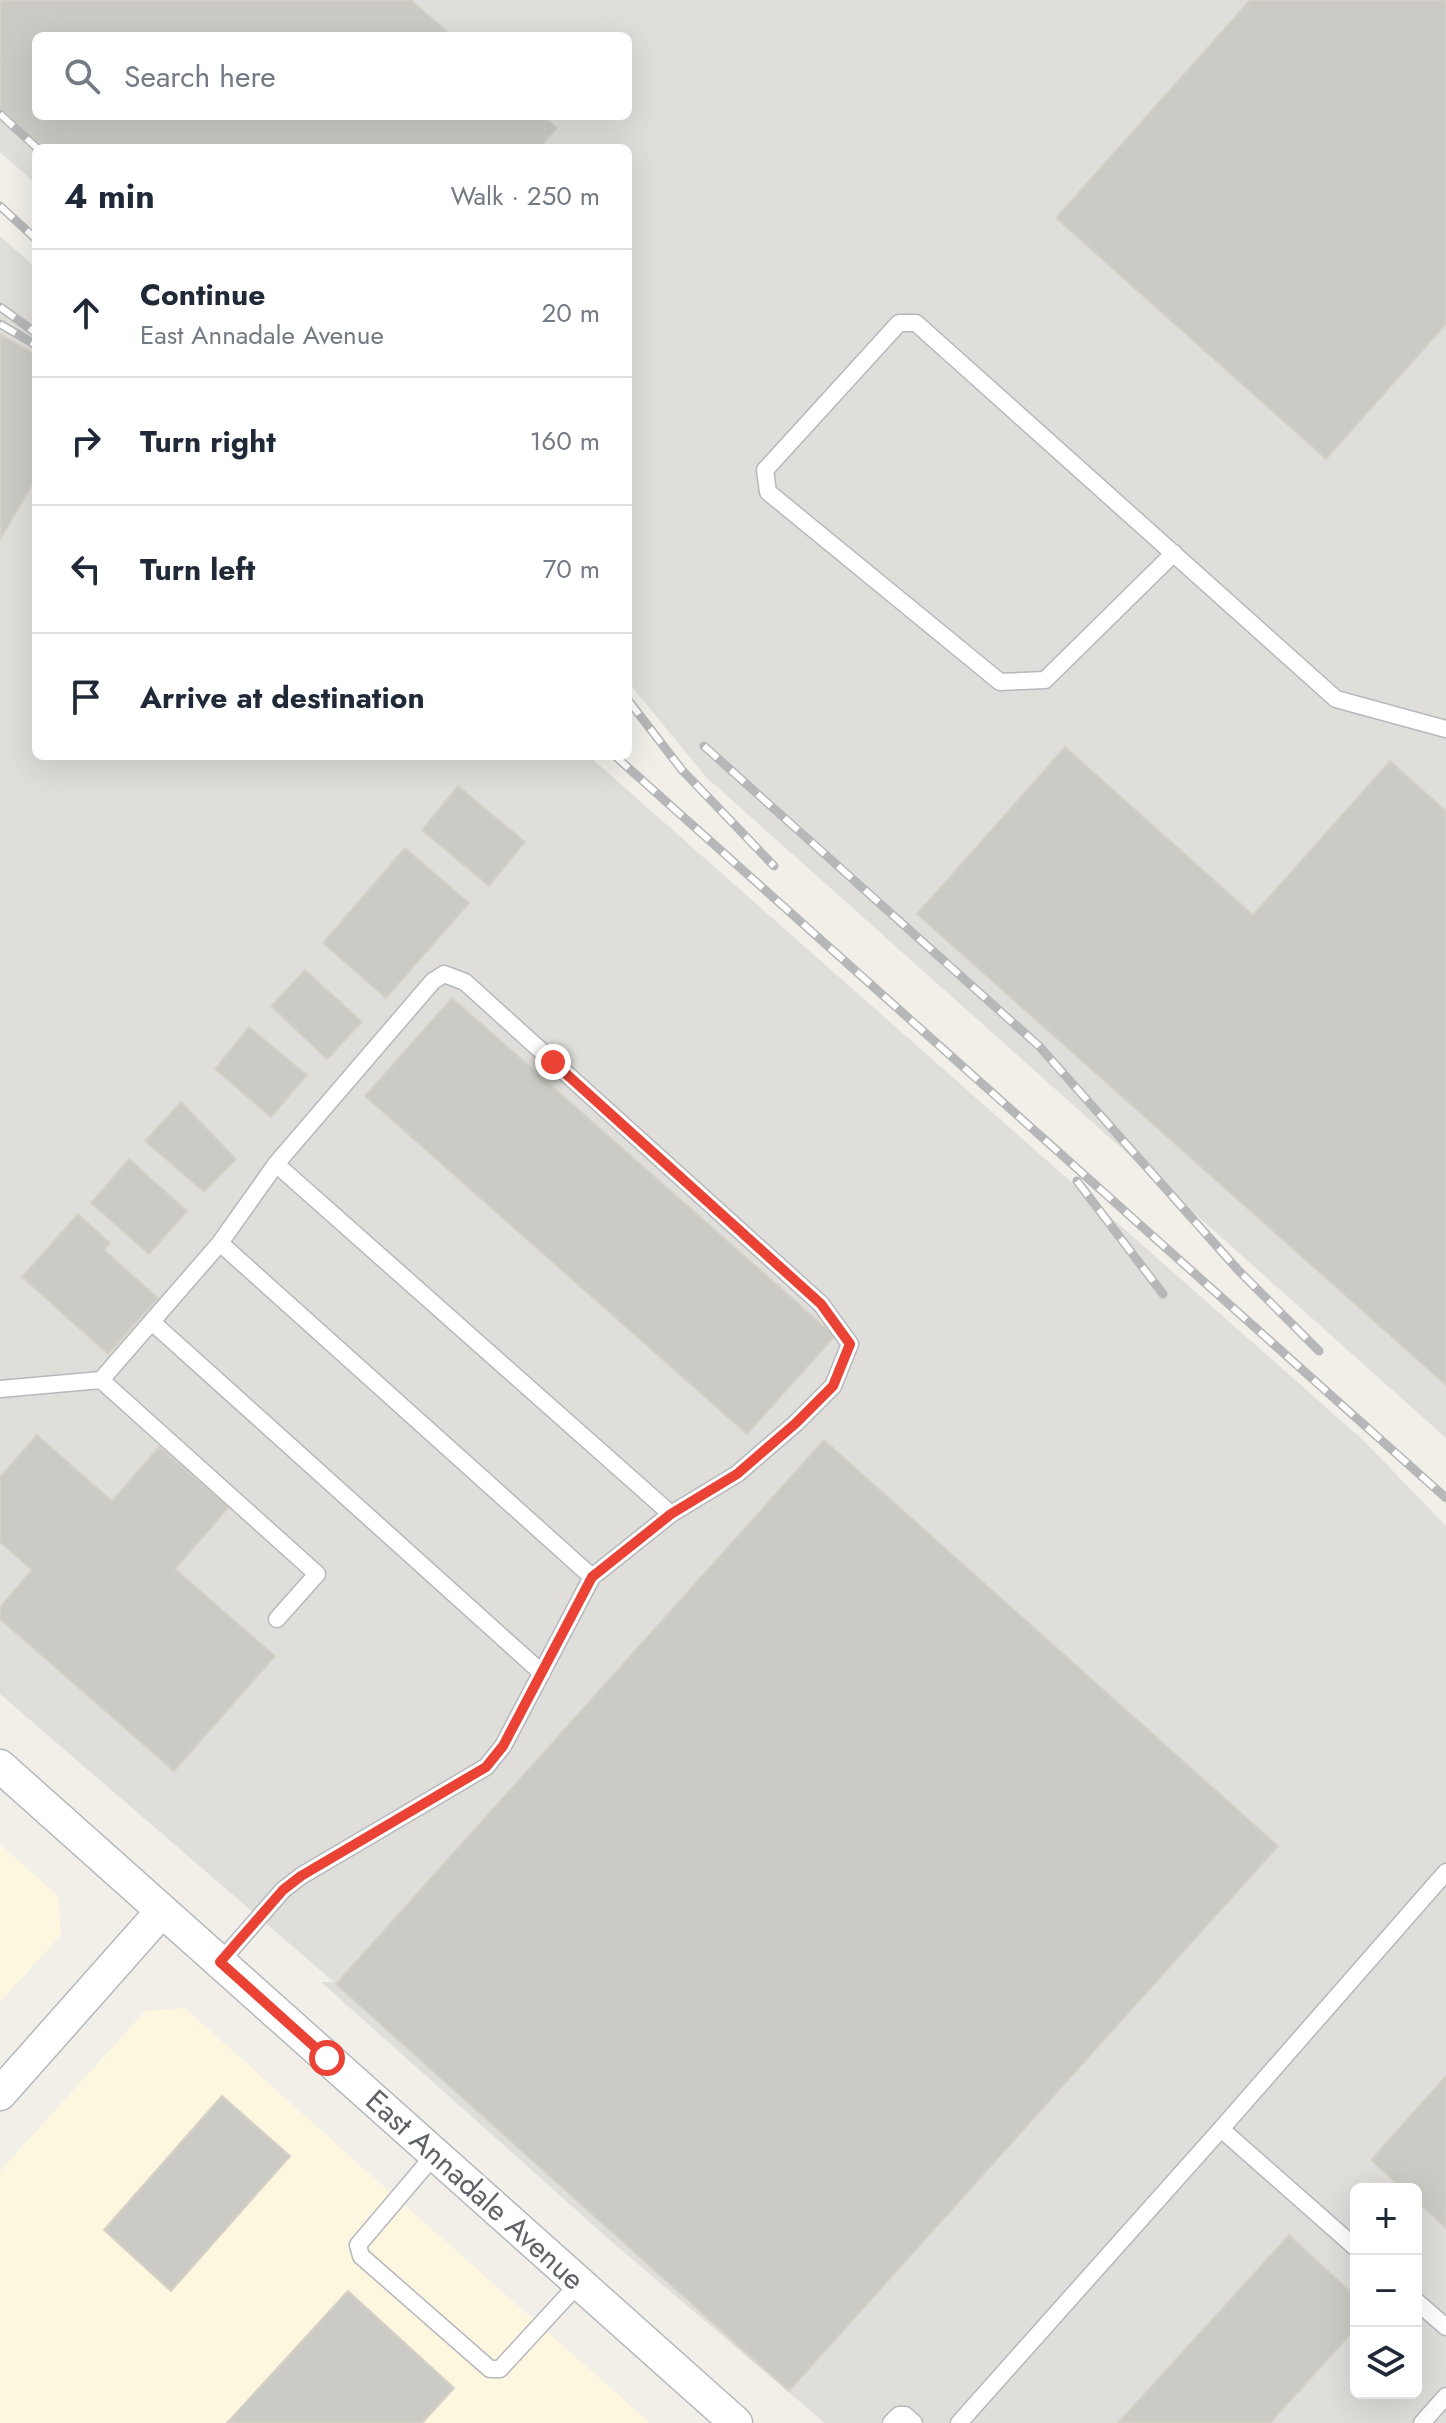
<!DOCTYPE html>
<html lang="en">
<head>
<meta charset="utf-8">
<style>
  body { margin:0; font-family:Jost,sans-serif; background:#f2f2f3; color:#1f2937 }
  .controls { position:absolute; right:24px; bottom:24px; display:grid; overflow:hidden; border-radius:12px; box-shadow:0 8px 32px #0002 }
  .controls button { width:72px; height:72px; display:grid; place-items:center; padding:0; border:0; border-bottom:2px solid #e0e1e3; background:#fff; color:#1f2937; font:40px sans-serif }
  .stop { position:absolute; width:24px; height:24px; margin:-18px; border:6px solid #ea4335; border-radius:50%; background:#fff }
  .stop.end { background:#ea4335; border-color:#fff; box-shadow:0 2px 8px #0008 }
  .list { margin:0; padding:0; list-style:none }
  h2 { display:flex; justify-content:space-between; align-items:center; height:104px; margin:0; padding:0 32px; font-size:34px }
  h2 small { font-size:26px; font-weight:400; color:#747a83 }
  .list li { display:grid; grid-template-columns:52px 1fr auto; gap:24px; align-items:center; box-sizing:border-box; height:128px; padding:0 32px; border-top:2px solid #e0e1e3 }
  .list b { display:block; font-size:30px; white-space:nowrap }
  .list p { margin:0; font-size:26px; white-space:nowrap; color:#747a83 }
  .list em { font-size:26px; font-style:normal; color:#747a83 }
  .icon { flex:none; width:44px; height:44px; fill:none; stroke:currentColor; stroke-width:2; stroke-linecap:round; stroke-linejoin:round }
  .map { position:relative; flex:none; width:1446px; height:2423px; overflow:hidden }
  .search { position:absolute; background:#fff; box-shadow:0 8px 32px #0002; left:32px; top:32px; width:600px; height:88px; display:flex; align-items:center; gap:20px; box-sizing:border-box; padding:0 28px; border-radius:12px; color:#747a83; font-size:30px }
  .panel { position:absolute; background:#fff; box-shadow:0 8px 32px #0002; left:32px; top:144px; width:600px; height:616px; border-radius:12px }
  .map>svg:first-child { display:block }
</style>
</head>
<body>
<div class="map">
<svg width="1446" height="2423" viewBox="0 0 1446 2423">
  <rect width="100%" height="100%" fill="#f1efe8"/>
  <path fill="#fef7e0" d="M0,1844L58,1896L61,1935L0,2002Z
    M185,2008L362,2167L650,2423H0V2171L145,2011Z"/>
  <path fill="#e0deda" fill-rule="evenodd" d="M0,0H1446V1438L706,777L628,682V148H36V184L0,152ZM36,36H628V116H36Z
    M0,236L36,268V756H589L1363,1440L1446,1526V2423H825L612,2242L321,1982H334L0,1694ZM1356,2189H1416V2393H1356Z"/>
  <path fill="#cccac5" stroke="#d6d1c6" stroke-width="2" d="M0,0H411L452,36H36V116H544L557,128L539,148H43L0,108Z
    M1250,0H1446V324L1326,459L1056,218Z
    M0,334L36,355V478L0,540Z
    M1065,747L1253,915L1390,761L1446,811V1385L917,914Z
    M458,786L525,842L489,886L422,830Z
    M405,848L469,903L386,998L323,943Z
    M305,970L362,1022L327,1059L271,1006Z
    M452,998L835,1336L747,1434L365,1096Z
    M249,1027L307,1075L271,1117L215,1069Z
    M181,1102L236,1159L204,1192L145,1141Z
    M129,1159L187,1211L149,1254L91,1203Z
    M78,1214L110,1243L104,1250L158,1298L108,1354L22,1277Z
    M37,1435L112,1501L159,1447L229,1507L175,1569L275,1656L174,1771L0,1619V1607L32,1570L0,1542V1477Z
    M824,1440L1278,1846L789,2391L336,1984Z
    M1446,2076V2228L1416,2201V2189H1403L1371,2160Z
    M222,2096L290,2156L171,2291L104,2230Z
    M1289,2235L1356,2297V2328L1270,2423H1118Z
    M348,2291L454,2388L422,2423H227Z"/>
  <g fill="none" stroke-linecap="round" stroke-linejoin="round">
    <g stroke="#b5b8bc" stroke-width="19">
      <path id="service" d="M1174,553L1045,680L1000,682L768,492L765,470L899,323H916L1336,699L1446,729
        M276,1164L671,1514
        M220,1243L592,1577
        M152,1322L542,1673
        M101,1380L317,1574L277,1619
        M0,1389L101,1380L220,1243L276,1164L433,981L444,974L465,982L821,1304L850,1344L833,1386L796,1423L737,1474L671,1514L592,1577L503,1746L486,1767L301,1876L283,1890L220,1962
        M435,2154L358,2245L361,2256L490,2369H500L579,2283
        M1356,2248L1221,2129L1446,1872
        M1416,2301L1446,2327
        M891,2423L899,2415H905L914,2423
        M959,2423L1221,2129
        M1422,2423L1446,2396"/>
    </g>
    <g stroke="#b5b8bc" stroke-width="35">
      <path id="minor" d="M0,1766L736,2423
        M0,2094L162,1911"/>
    </g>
    <use href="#service" stroke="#fff" stroke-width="16"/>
    <use href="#minor" stroke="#fff" stroke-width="32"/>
    <g stroke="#b6b7b8" stroke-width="9">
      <path id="rail" d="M0,114L37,148
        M0,206L36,239
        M0,307L36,333
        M0,324L36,345
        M628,700L682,770L774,866
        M704,746L1039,1046L1238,1270L1319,1351
        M615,756L1446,1498
        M1077,1181L1163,1294"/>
    </g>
    <use href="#rail" stroke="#fff" stroke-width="6" stroke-dasharray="18" stroke-linecap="butt"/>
  </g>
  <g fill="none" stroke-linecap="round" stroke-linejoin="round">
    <path stroke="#ea4335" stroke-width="10" d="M327,2058L220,1962L283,1890L301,1876L486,1767L503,1746L592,1577L671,1514L737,1474L796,1423L833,1386L850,1344L821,1304L553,1062"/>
  </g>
  <g text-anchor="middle" stroke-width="6" stroke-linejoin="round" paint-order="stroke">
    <g font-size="30" fill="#5f6368" stroke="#fff">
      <text transform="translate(475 2190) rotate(42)" y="10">East Annadale Avenue</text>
    </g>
  </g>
</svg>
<div class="controls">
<button>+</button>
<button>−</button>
<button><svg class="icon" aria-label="layers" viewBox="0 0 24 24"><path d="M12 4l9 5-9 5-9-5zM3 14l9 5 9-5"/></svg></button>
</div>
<div class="stop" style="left:327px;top:2058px"></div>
<div class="stop end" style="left:553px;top:1062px"></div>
<div class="search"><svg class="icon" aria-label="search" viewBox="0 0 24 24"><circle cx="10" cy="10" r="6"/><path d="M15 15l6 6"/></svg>Search here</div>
<section class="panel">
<h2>4 min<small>Walk · 250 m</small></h2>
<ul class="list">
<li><svg class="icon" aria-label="ahead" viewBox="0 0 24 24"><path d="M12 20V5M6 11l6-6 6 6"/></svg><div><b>Continue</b><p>East Annadale Avenue</p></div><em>20 m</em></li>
<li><svg class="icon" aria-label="right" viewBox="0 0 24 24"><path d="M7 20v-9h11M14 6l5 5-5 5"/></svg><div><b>Turn right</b></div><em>160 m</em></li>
<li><svg class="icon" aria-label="left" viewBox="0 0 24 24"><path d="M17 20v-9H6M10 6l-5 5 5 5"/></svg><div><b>Turn left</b></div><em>70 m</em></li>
<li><svg class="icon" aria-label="arrive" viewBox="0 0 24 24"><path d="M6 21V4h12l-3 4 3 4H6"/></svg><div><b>Arrive at destination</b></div></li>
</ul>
</section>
</div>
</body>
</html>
